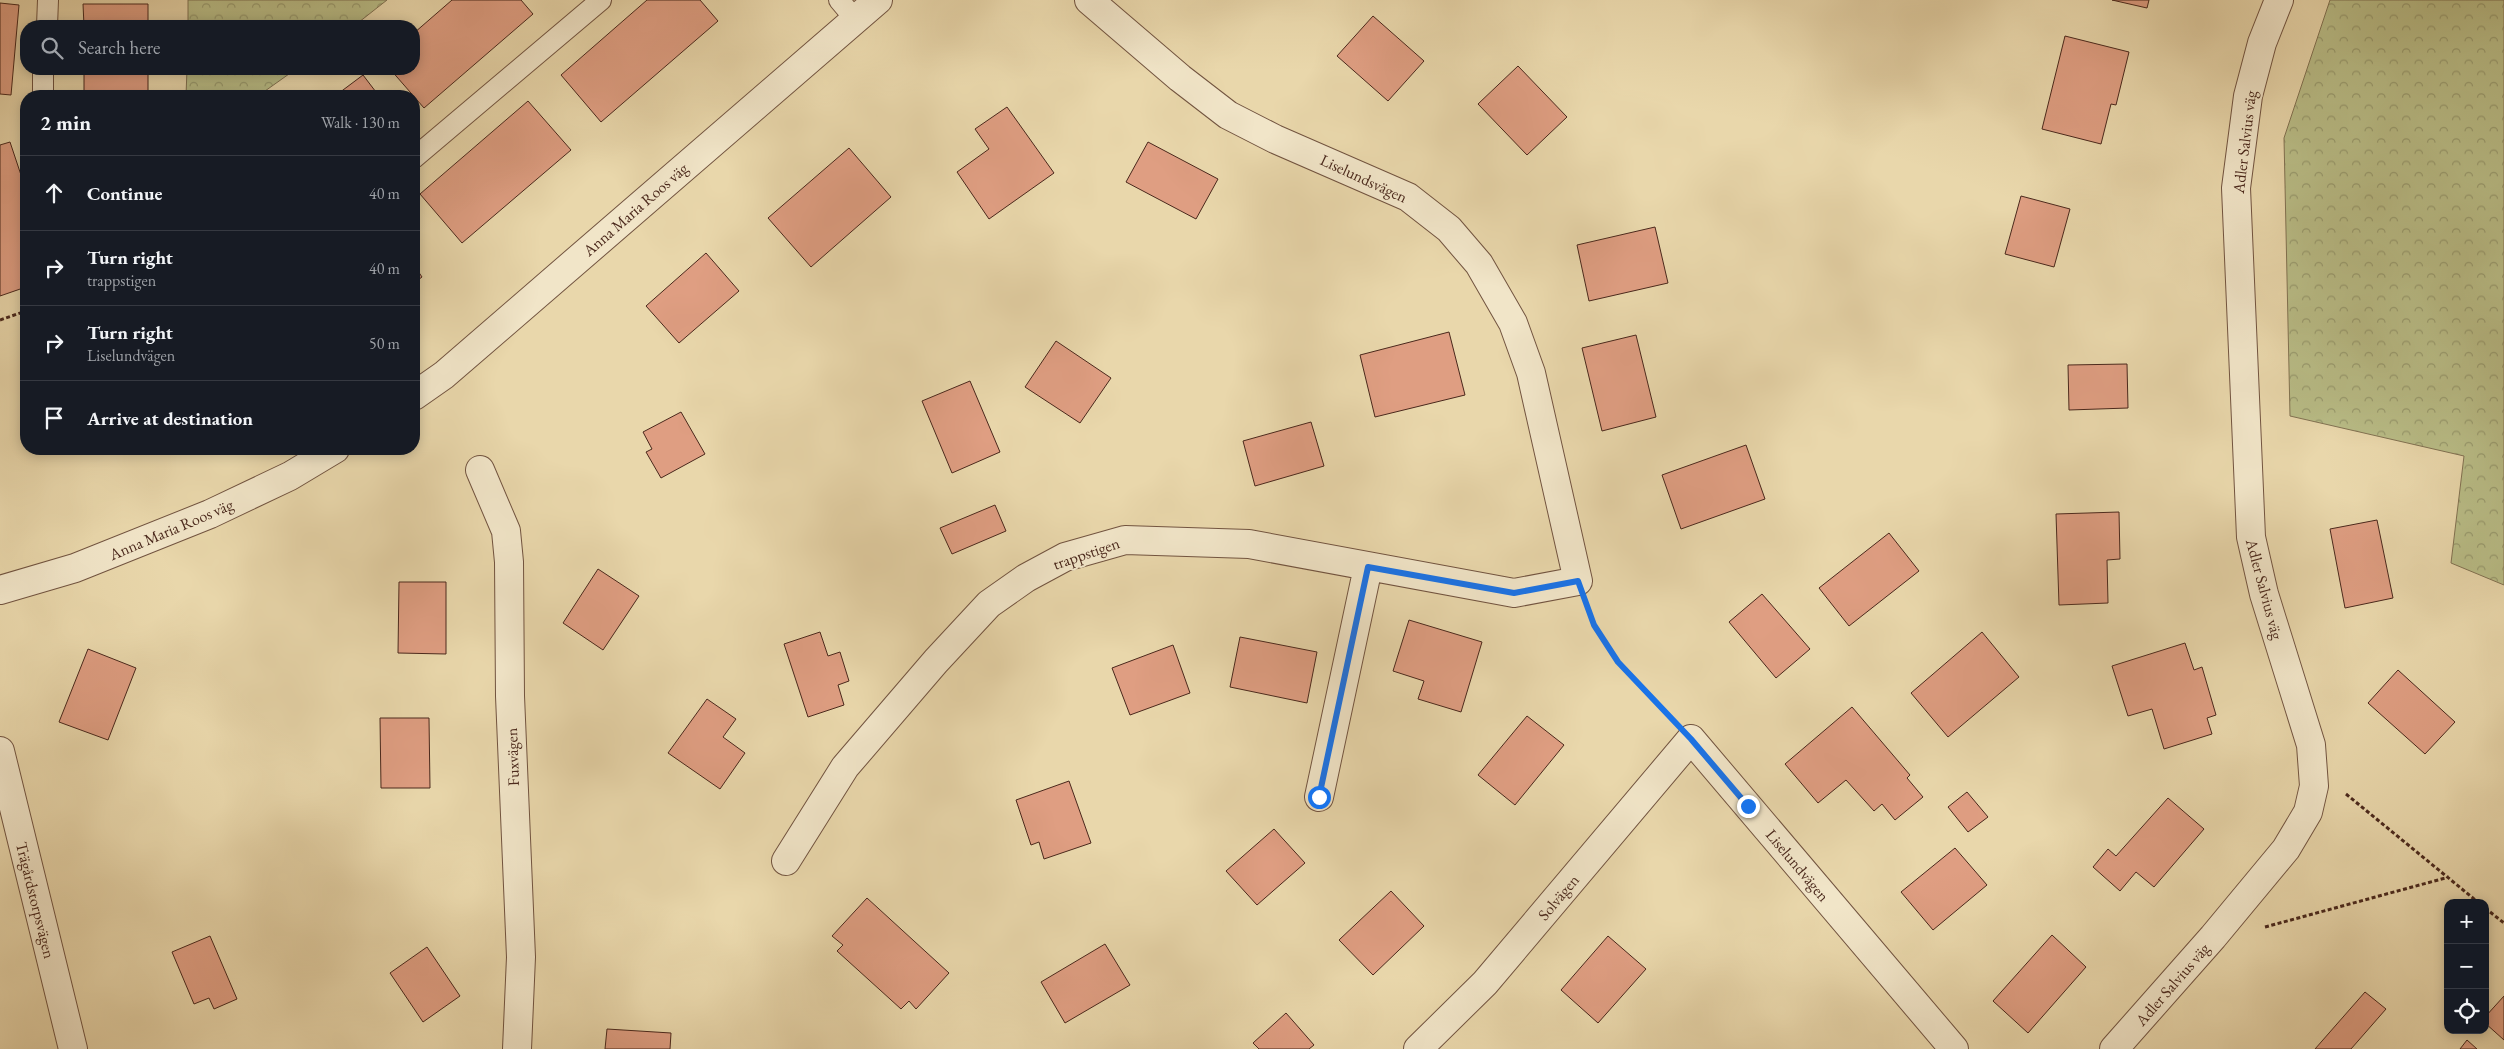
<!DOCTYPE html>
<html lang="en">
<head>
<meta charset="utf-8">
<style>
  body { margin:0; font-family:"EB Garamond",serif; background:#242831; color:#f1f3f6 }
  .controls { position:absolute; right:15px; bottom:15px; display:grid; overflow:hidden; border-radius:10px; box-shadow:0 2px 12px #0003 }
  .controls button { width:45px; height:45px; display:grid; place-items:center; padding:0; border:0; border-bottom:1px solid #363941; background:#171b24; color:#f1f3f6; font:25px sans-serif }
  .stop { position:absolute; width:15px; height:15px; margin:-11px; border:4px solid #1a73e8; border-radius:50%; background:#fff }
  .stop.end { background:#1a73e8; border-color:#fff; box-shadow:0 1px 5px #0008 }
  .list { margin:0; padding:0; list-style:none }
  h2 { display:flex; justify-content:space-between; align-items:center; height:65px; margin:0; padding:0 20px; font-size:21px }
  h2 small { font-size:16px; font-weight:400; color:#9ea1a6 }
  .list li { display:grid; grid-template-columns:32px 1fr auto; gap:15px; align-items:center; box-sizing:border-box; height:75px; padding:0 20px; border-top:1px solid #363941 }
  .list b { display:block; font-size:19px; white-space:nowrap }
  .list p { margin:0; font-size:16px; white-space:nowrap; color:#9ea1a6 }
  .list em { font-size:16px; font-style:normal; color:#9ea1a6 }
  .icon { flex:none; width:28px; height:28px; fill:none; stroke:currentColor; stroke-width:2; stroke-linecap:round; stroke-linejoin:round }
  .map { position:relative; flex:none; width:2504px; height:1049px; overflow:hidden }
  .search { position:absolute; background:#171b24; box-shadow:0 2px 12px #0003; left:20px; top:20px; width:400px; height:55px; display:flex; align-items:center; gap:12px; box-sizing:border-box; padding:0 18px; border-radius:20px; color:#9ea1a6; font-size:19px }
  .panel { position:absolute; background:#171b24; box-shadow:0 2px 12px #0003; left:20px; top:90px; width:400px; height:365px; border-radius:20px }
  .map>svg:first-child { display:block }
</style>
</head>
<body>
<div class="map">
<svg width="2504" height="1049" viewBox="0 0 2504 1049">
  <defs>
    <pattern id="forest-crowns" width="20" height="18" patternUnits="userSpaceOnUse" patternTransform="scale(1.25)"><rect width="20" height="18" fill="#b9bd87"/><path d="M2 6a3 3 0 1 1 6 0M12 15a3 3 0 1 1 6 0" fill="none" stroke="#989a6e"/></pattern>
  </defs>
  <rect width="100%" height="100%" fill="#e9d7ab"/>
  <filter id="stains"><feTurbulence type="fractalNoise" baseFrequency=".004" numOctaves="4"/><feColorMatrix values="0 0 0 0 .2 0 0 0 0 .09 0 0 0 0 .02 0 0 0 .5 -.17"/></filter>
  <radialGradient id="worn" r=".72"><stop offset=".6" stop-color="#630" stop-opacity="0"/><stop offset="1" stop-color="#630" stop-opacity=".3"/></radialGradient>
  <path fill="url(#forest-crowns)" stroke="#827252" d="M188,0H387L354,26H188Z
    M2330,0H2504V585L2451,563L2464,456L2290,416L2284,138Z
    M187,69H296L258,96H186Z"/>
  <path fill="#df9e82" stroke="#4a281c" d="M452,0H521L533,14L424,108L390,69H414V33Z
    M647,0H700L718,21L601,122L561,75Z
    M2112,0H2149L2147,8Z
    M0,3L19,5L11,95L0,94Z
    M83,4H148V26H84Z
    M1373,16L1424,61L1388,101L1337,56Z
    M2065,36L2129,52L2116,105L2111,104L2101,144L2042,129Z
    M1518,66L1567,117L1527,155L1478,104Z
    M84,69H148V96H84Z
    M363,75L379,96H335Z
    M528,101L571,150L462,243L420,194Z
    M1007,107L1054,173L989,219L957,172L989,149L975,129Z
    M10,142L26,190V287L0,296V145Z
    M1148,142L1218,179L1196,219L1126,182Z
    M849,148L891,197L811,267L768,218Z
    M2021,196L2070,209L2054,267L2005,254Z
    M1655,227L1668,283L1589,301L1577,245Z
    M706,253L739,291L679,343L646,306Z
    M414,265L422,277L414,283Z
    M1449,332L1465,395L1375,417L1360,355Z
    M1636,335L1656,417L1602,431L1582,348Z
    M1056,341L1111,378L1080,423L1025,387Z
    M2127,364L2128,408L2069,410L2068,365Z
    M970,381L1000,452L952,473L922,401Z
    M681,412L705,454L661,478L646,452L652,449L643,432Z
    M1311,422L1324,466L1255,486L1243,441Z
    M1746,445L1765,499L1681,529L1662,475Z
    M995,505L1006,531L952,554L940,528Z
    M2119,512L2120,559L2107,560L2108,603L2059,605L2056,514Z
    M2377,520L2393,598L2345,608L2330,529Z
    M1889,533L1919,571L1849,626L1819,588Z
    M598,569L639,596L603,650L563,623Z
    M399,582H446V654L398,653Z
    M1762,594L1810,649L1776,678L1729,622Z
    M1409,620L1482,642L1461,712L1418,699L1424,681L1393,671Z
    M820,632L828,656L840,652L849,681L838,685L844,705L808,717L784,644Z
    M1982,632L2019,677L1948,737L1911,693Z
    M1240,637L1317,652L1307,703L1230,687Z
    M2185,643L2194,670L2202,667L2216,715L2207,718L2212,734L2164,749L2152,709L2128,716L2112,666Z
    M1173,645L1190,693L1130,715L1112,668Z
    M88,649L136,668L108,740L59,722Z
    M2398,670L2455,722L2425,754L2368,703Z
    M707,699L736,719L723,737L745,753L720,789L668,753Z
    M1852,707L1910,775L1907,778L1923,797L1895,820L1882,804L1874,811L1846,780L1818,803L1785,764Z
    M1527,716L1564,745L1515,805L1478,775Z
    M380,718H429L430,788H381Z
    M1069,781L1091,843L1044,859L1039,842L1031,845L1016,800Z
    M1967,792L1988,817L1968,832L1948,807Z
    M2168,798L2204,829L2154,887L2136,872L2120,891L2093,867L2108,849L2116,856Z
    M1274,829L1305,863L1257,905L1226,871Z
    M1955,848L1987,885L1933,930L1901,892Z
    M1391,891L1424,926L1373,975L1339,940Z
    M867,898L949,973L916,1009L909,1001L901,1009L837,951L843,945L832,936Z
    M2052,935L2086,967L2028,1033L1993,1001Z
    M210,936L237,999L214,1009L209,998L194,1004L172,952Z
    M1608,936L1646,969L1598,1023L1561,990Z
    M1105,944L1130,985L1065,1023L1041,982Z
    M427,947L460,996L423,1022L390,973Z
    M2365,992L2386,1009L2351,1049H2315Z
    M2504,996V1040L2485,1023V1017Z
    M1286,1013L1314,1045L1309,1049H1259L1253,1043Z
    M607,1029L671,1033L670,1049H605Z
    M2467,1040L2477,1049H2460Z"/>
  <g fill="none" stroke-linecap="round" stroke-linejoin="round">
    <g stroke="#725440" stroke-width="22">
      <path id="service" d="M839,0L855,19
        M47,26L48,0
        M43,96V69
        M414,158L601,0"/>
    </g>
    <g stroke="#725440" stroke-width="30">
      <path id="minor" d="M414,396L444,375L878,0
        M480,470L506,531L509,562L510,696L521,957L517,1049
        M0,590L75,568L210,514L290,476L335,449
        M0,751L73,1049
        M1319,797L1368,567
        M786,861L845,767L936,661L989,604L1026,578L1065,557L1125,540L1249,544L1514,593L1578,581L1531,373L1513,323L1479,264L1449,229L1408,197L1275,139L1228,115L1180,78L1089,0
        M1418,1049L1485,983L1691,739L1954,1049
        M2114,1049L2213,937L2286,849L2308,812L2314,786L2311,745L2264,594L2251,537L2236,188L2248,96L2262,43L2279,0"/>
    </g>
    <path stroke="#4a281c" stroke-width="3" stroke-dasharray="4 2.5" stroke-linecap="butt" d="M0,320L26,311
      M1589,611C1604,653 1639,683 1668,715
      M2346,794L2479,903
      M2485,908L2504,923
      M2265,927L2449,877"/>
    <use href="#service" stroke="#f1e5c8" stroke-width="20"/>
    <use href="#minor" stroke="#f1e5c8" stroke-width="28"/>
  </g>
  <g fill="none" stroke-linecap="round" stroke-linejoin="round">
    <path stroke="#1a73e8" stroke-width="6" d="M1319,797L1368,567L1514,593L1578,581L1594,625L1618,662L1691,739L1748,806"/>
  </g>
  <g text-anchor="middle" stroke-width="4" stroke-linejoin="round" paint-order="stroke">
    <g font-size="16" fill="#4a281c" stroke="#f1e5c8">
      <text transform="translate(2244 142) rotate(-83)" y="6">Adler Salvius väg</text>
      <text transform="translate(1364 178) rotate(25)" y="6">Liselundsvägen</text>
      <text transform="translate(635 209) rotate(-41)" y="6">Anna Maria Roos väg</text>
      <text transform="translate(171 529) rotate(-23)" y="6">Anna Maria Roos väg</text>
      <text transform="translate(1086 553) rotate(-19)" y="6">trappstigen</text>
      <text transform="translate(2265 589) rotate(75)" y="6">Adler Salvius väg</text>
      <text transform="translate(512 757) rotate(-92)" y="6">Fuxvägen</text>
      <text transform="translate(1798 865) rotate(50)" y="6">Liselundvägen</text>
      <text transform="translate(1558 897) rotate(-50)" y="6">Solvägen</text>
      <text transform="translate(36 900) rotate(76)" y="6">Trägårdstorpsvägen</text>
      <text transform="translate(2172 984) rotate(-49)" y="6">Adler Salvius väg</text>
    </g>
  </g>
  <rect width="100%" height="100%" filter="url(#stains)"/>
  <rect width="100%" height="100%" fill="url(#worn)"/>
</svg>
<div class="controls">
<button>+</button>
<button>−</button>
<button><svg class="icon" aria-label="locate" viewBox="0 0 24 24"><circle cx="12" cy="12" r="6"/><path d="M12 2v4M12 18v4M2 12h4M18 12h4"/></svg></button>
</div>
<div class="stop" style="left:1319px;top:797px"></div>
<div class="stop end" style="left:1748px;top:806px"></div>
<div class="search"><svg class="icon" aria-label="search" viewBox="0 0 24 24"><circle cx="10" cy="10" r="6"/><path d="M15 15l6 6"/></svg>Search here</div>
<section class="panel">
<h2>2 min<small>Walk · 130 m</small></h2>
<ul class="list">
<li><svg class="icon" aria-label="ahead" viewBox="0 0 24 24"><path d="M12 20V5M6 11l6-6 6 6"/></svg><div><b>Continue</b></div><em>40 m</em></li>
<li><svg class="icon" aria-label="right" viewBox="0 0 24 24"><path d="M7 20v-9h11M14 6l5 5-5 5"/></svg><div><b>Turn right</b><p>trappstigen</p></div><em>40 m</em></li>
<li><svg class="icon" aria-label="right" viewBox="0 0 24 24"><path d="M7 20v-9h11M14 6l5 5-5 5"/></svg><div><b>Turn right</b><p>Liselundvägen</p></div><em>50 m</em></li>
<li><svg class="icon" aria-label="arrive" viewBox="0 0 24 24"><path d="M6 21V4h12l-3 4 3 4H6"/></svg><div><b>Arrive at destination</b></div></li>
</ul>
</section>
</div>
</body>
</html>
